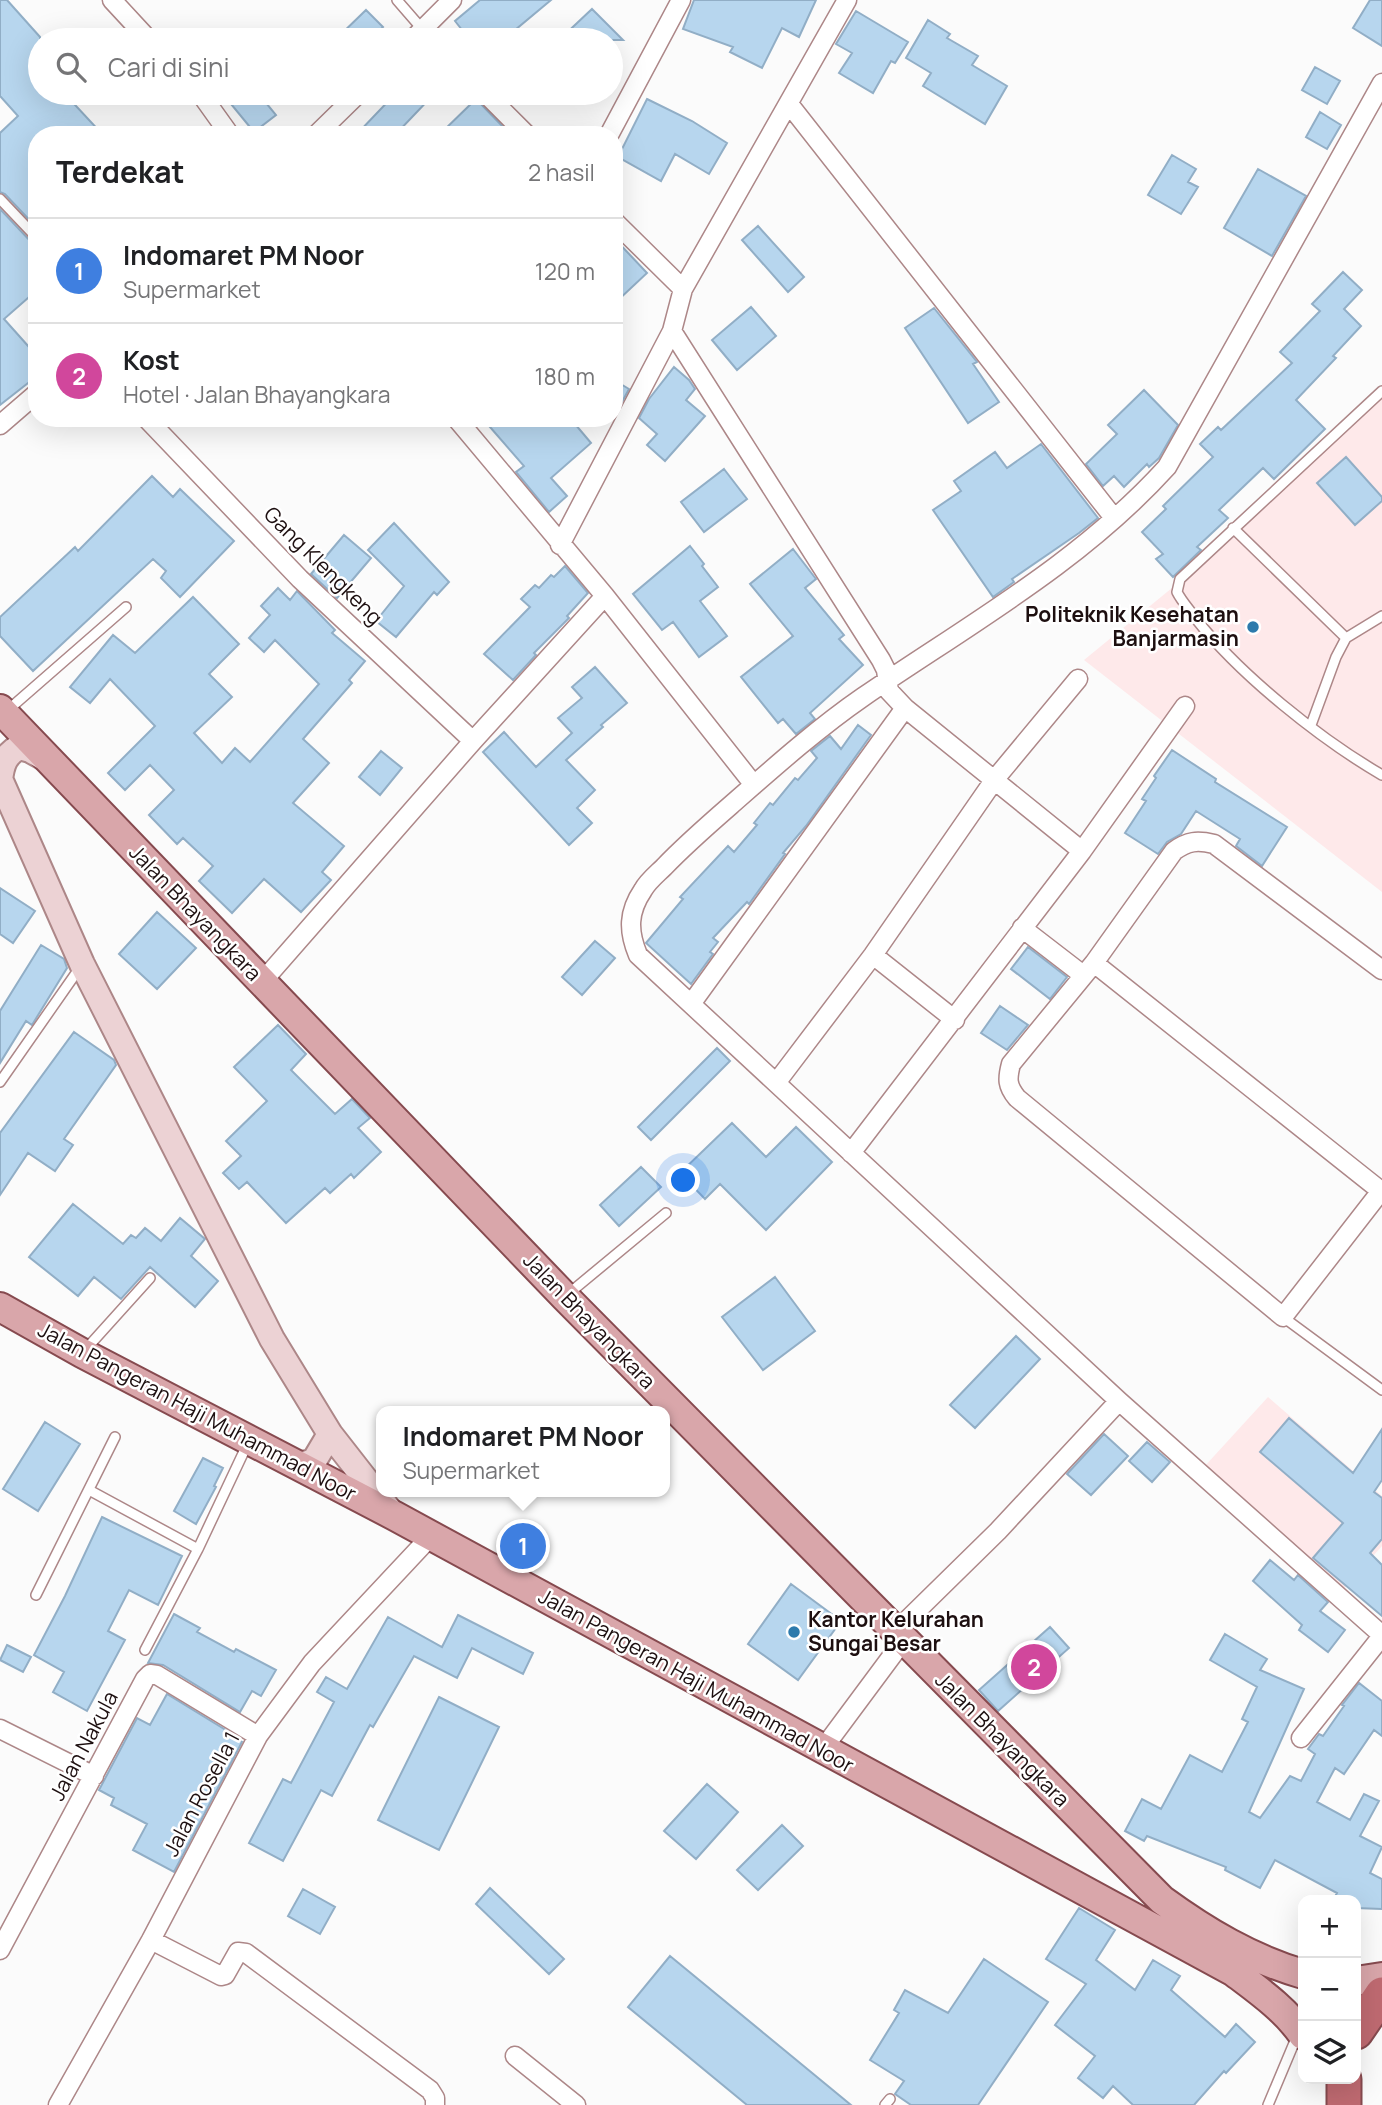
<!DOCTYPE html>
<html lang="id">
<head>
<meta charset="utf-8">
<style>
  body { margin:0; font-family:Manrope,sans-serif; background:#f2f2f2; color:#202124 }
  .controls { position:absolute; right:21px; bottom:21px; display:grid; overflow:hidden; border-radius:14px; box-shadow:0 7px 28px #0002 }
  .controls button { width:63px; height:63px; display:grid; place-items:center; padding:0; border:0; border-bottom:2px solid #e0e0e0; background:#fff; color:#202124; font:35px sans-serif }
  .you { position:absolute; left:684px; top:1181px; width:24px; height:24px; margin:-18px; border:5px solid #fff; border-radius:50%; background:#1a73e8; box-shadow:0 0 0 10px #1a73e833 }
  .badge { display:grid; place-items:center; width:46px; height:46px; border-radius:50%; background:#2d7aac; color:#fff; font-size:23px; font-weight:700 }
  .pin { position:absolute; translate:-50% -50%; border:4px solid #fff; box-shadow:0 2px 7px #0006 }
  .popup { position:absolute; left:376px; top:1406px; width:294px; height:91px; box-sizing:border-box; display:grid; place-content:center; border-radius:14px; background:#fff; filter:drop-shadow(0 2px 5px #0005); font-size:23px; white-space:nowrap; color:#757577 }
  .popup b { font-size:26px; color:#202124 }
  .popup::after { content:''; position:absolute; left:50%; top:100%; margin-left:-14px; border:14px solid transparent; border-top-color:#fff }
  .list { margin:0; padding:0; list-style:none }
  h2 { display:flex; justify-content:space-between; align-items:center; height:91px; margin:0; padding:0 28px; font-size:30px }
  h2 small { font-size:23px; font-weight:400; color:#757577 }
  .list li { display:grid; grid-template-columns:46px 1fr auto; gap:21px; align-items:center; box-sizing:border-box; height:105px; padding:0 28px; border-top:2px solid #e0e0e0 }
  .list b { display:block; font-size:26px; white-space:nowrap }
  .list p { margin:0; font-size:23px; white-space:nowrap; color:#757577 }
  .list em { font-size:23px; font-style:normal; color:#757577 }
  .icon { flex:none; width:38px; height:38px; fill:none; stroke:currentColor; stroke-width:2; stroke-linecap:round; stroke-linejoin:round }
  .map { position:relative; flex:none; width:1382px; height:2105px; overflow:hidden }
  .search { position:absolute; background:#fff; box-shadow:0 7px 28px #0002; left:28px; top:28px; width:595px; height:77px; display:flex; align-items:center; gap:18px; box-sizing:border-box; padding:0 24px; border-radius:38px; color:#757577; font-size:26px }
  .panel { position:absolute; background:#fff; box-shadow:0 7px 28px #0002; left:28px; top:126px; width:595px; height:301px; border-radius:28px }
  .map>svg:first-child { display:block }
</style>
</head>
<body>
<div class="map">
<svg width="1382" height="2105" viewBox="0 0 1382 2105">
  <rect width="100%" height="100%" fill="#fbfbfb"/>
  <path fill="#fee9ea" d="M1382,398V892L1084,660L1211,556Z
    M1268,1397L1382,1496V1546L1339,1594L1204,1467Z"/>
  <path fill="#b7d6ee" stroke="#91aec6" stroke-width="2" d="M0,0H7L40,37V93H64L103,135H37V228L5,194L0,192V133L18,116L0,96Z
    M480,0H551L503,40H470L455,21Z
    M694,0H816L799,37L782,28L762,68L730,52L733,47L683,29Z
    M1370,0H1382V46L1353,28Z
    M592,9L623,40H559Z
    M366,10L383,27L370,40H335Z
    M856,11L908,42L895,63L891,61L873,93L839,73L852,53L836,44Z
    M928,20L950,34L947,38L978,56L972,65L1007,86L985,124L923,86L931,73L906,58Z
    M1315,67L1340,81L1327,104L1302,90Z
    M222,93H258L276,115L254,132Z
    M396,93H435L395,135H356Z
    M476,99L511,135H439Z
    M647,99L692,121L727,143L709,174L675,154L661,181L618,157Z
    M1320,112L1341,125L1327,149L1306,137Z
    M1172,155L1196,169L1188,182L1198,187L1181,214L1148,195Z
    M1258,169L1306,196L1272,256L1224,228Z
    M0,209L32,243L37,245V290L4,319L37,356V376L0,405Z
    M758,226L804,277L788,292L742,240Z
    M614,238L647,273L614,304Z
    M1343,272L1362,290L1344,309L1361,326L1333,356L1336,358L1296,400L1325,429L1274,479L1263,468L1219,510L1228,518L1197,547L1201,550L1173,577L1156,559L1163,554L1142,532L1166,509L1163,506L1213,457L1200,444L1218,427L1221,430L1292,363L1280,352L1320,311L1312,304Z
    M751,307L776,336L737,370L712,340Z
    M934,308L977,362L973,364L999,402L968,423L905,328Z
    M674,367L689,380L695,389L686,400L705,416L665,461L647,445L657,434L639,418L649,399Z
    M614,380L629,389L622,402L614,395Z
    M1144,390L1178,425L1159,458L1149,467L1147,464L1124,487L1114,476L1103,486L1086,464L1117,434L1108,425Z
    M500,418H570L591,443L551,478L567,496L549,512L516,472L524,466L490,427Z
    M1041,444L1098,518L1079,533L1012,579L1014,582L993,597L933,510L961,491L954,481L995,452L1007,468Z
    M1346,457L1382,497V501L1355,525L1317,483Z
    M724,469L747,499L704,532L681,502Z
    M152,476L173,497L180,489L234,541L180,597L161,578L166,571L153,559L33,671L0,636V617L75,547L78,551Z
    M394,523L449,582L437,595L434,592L396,637L376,621L404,586L368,550Z
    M344,535L371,558L337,598L311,574Z
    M690,546L704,564L702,566L718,587L700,601L727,636L699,657L673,622L662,630L633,594Z
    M793,549L816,579L805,588L844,635L839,639L863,665L810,713L815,719L796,734L783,719L778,723L741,677L793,636L750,584Z
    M565,566L588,593L567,616L569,618L534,653L536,655L513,680L484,654L530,607L521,599L535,585L539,588L551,575L554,577Z
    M278,588L290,600L297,591L335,630L332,633L365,661L349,680L352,683L303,739L329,763L293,803L344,846L322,872L331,880L301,912L264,879L232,913L199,881L213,866L183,838L177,844L149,815L174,790L150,765L125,790L108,773L155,726L110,679L90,703L70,687L113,635L135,653L193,597L239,644L209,674L232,697L194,733L222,763L235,748L250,762L319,684L275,640L264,652L249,638L270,615L261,606Z
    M595,667L627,703L601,725L603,727L566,760L595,790L577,808L592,823L569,845L483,752L504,732L536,767L572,733L558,718L582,698L572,687Z
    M858,725L871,735L806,826L783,853L785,854L749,904L747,902L713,938L718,942L710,952L713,954L691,984L646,943L683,899L680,897L728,846L734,852L757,825L754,823L770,803L773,805L795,778L798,780L817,758L811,751L830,736L841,749Z
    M1172,750L1216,779L1215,782L1287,827L1262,866L1236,846L1240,839L1196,811L1181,834L1167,842L1158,854L1125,833L1146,801L1142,799L1156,778L1154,776Z
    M381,751L402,768L380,795L359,777Z
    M0,888L35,911L13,943L0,934Z
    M157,912L196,948L157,989L119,954Z
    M595,941L615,958L582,995L562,977Z
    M41,945L64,959L67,968L32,1025L26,1021L0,1063V1011Z
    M1028,947L1067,977L1050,999L1011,969Z
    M1000,1006L1028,1025L1007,1050L981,1033Z
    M278,1025L306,1054L291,1070L335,1114L352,1099L370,1118L358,1128L381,1152L354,1178L351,1174L330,1193L325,1188L286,1223L247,1182L239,1189L223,1173L241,1156L226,1141L267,1101L234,1067Z
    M74,1032L114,1060L116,1065L64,1139L73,1145L55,1171L28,1153L0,1195V1133Z
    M717,1048L730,1061L651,1140L638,1127Z
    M732,1123L766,1157L796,1127L832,1162L766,1230L720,1184L705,1199L680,1173Z
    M641,1167L661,1187L619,1226L600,1205Z
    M73,1204L123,1244L131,1235L136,1238L145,1228L161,1241L180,1218L205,1239L191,1256L218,1281L195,1307L150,1267L121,1299L94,1277L78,1296L29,1257Z
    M775,1277L815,1331L763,1370L722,1317Z
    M1016,1336L1040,1359L975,1428L950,1405Z
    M1289,1418L1353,1473L1382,1429V1480L1374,1492L1382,1498V1539L1370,1553L1382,1565V1616L1313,1558L1343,1523L1260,1452Z
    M45,1422L80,1444L38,1511L3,1489Z
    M1104,1434L1128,1456L1091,1495L1067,1474Z
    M1147,1442L1170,1462L1152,1482L1129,1461Z
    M203,1458L223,1468L214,1486L216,1487L196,1524L174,1511Z
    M102,1517L182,1556L158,1605L129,1590L108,1631L125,1640L87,1711L53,1692L64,1672L34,1655L65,1596Z
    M1270,1560L1294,1580L1298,1575L1328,1602L1320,1611L1345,1630L1328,1652L1299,1630L1302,1625L1253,1581Z
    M791,1584L841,1621L798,1680L748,1644Z
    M174,1614L200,1628L197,1632L234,1652L236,1649L276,1670L261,1696L252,1691L240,1712L163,1665L148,1663Z
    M458,1615L533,1653L523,1674L472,1648L457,1678L414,1656L373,1727L370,1725L332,1796L321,1790L283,1861L249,1843L283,1779L291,1783L334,1702L317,1692L326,1677L347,1689L388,1617L442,1647Z
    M1050,1627L1069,1648L998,1711L979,1690Z
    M1225,1634L1267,1659L1260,1670L1304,1689L1249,1812L1260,1818L1290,1776L1301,1781L1315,1754L1308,1749L1319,1734L1323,1736L1344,1706L1342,1705L1359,1683L1382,1701V1736L1374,1730L1344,1774L1335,1768L1317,1802L1350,1820L1364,1794L1379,1801L1360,1836L1382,1847L1370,1873L1382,1879V1909L1356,1908V1900H1333L1337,1893L1275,1860L1260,1888L1225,1870L1226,1867L1147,1836L1144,1841L1125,1831L1142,1799L1161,1809L1190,1755L1222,1772L1248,1722L1242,1719L1257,1687L1210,1660Z
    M7,1645L31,1657L23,1672L0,1660Z
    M167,1694L229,1732L228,1735L242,1742L174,1872L133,1850L147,1824L111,1805L114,1798L99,1790L137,1718L150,1725Z
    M439,1697L499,1727L439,1850L378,1820Z
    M707,1784L738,1812L696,1859L664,1831Z
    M782,1825L803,1846L758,1890L737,1870Z
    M490,1888L564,1959L549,1974L476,1904Z
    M303,1889L335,1907L320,1934L288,1916Z
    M1079,1908L1115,1930L1096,1960L1135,1990L1153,1960L1180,1976L1171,1990L1225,2037L1236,2024L1255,2042L1226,2073L1224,2071L1194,2105H1133L1113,2086L1103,2098L1078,2078L1095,2056L1055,2025L1086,1984L1046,1959Z
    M670,1956L851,2105H747L628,2007Z
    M984,1959L1048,2002L978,2105H911L895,2094L904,2081L870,2060L899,2013L894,2010L905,1990L948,2013Z"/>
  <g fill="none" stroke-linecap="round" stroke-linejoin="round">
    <g stroke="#ad8788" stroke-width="12">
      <path id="lane" d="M397,0L423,30
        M0,199L37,238
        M1382,391L1180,579L1177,592C1182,602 1190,610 1196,619C1240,675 1320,739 1382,775
        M1233,528L1346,638
        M8,710L126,607
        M1311,725L1336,657L1346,638L1382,616
        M0,1082L81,966
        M567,1295L666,1213
        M1283,1317L1382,1390
        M86,1349L150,1278
        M89,1490L198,1549
        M36,1595L115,1437
        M145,1650L198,1549L247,1445
        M885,2105L890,2099
        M1268,2105L1297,2036"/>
    </g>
    <g stroke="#ad8788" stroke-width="21">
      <path id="street" d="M112,0L149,40
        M412,40L452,0
        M1382,83L1167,467C1080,563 968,625 863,697C818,728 772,769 731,805C708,825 685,845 664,867C657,874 648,881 643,890C628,912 628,931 638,955L1119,1401L1382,1635
        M200,93L230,135
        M485,93L527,135
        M789,104L1114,518
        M316,135L359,93
        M609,135L681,0
        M614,221L683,289
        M672,331L881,660L886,670L889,691L905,708L1082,851
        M146,418L300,579L473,741
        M456,418L605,596L754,785
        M0,425L37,393
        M560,545L672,331L683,289L847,0
        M1022,928L1083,975
        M873,955L955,1020
        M1094,963L1381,1191L1283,1317L1017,1098C1007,1086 1007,1079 1011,1064Z
        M1094,963L1174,851C1188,841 1197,840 1214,844L1382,970
        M262,982L473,741L605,596
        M691,1004L905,708
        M776,1083L873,955L995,779L1078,679
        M851,1153L1082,851L1185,706
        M895,1632L998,1531L1119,1401
        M0,1729L94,1776
        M1301,1738L1382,1636
        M822,1750L903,1641
        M151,1940L221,1976L225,1975L238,1952L246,1953L430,2090L435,2098V2105
        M0,1950L145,1679L150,1674L157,1675L258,1736
        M515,2056L576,2105
        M58,2105L151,1940L258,1736L312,1663L431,1536"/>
    </g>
    <g stroke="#ad8788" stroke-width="28">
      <path id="secondary" d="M0,779L82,964L272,1339L330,1434L394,1516
        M0,780C2,764 5,755 19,747L30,750L48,760
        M296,1466L314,1461L330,1434"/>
    </g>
    <g stroke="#864a4f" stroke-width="32">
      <path id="primary" d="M0,709L565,1297L1162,1900C1206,1932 1251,1959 1303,1974
        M0,1307L82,1353L395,1516L1234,1972C1259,1991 1285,2009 1303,2035
        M1356,1981L1382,1977"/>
    </g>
    <g stroke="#864a4f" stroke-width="37">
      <path id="highway" d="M1356,2032L1382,1994
        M1344,2105V2079"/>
    </g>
    <use href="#lane" stroke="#fff" stroke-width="9"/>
    <use href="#street" stroke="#fff" stroke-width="18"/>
    <use href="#secondary" stroke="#ecd2d4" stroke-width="24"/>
    <use href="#primary" stroke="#d9a6aa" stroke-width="28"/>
    <use href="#highway" stroke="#bf6a71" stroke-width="33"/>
  </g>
  <g fill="#2d7aac" stroke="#fff" stroke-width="2.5">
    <circle cx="1253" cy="627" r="7"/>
    <circle cx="794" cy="1632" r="7"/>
  </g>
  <g text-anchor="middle" stroke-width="5" stroke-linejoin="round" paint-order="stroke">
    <g font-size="21" fill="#1d0f10" stroke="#fff">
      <text transform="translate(323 566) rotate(45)" y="7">Gang Klengkeng</text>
      <text transform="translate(195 913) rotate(46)" y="7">Jalan Bhayangkara</text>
      <text transform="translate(589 1321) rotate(46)" y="7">Jalan Bhayangkara</text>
      <text transform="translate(197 1412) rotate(28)" y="7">Jalan Pangeran Haji Muhammad Noor</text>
      <text transform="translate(696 1681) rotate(29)" y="7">Jalan Pangeran Haji Muhammad Noor</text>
      <text transform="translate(1002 1740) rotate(45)" y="7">Jalan Bhayangkara</text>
      <text transform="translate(84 1746) rotate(-62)" y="7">Jalan Nakula</text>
      <text transform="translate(202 1794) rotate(-62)" y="7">Jalan Rosella 1</text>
    </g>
    <g font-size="21" font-weight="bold" fill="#1d0f10" stroke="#fff" text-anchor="end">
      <text x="1239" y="622">Politeknik Kesehatan<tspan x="1239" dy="24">Banjarmasin</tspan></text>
      <text x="808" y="1627" text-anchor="start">Kantor Kelurahan<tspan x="808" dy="24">Sungai Besar</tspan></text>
    </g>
  </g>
</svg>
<div class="controls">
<button>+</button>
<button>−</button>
<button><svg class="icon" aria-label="layers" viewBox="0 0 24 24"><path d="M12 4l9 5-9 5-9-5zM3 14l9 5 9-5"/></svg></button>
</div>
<div class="you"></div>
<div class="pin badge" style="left:523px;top:1546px;background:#3f7fe0">1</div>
<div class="popup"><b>Indomaret PM Noor</b>Supermarket</div>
<div class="pin badge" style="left:1034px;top:1667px;background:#d1479c">2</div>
<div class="search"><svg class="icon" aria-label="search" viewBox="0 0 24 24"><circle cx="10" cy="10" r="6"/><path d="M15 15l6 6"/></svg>Cari di sini</div>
<section class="panel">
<h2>Terdekat<small>2 hasil</small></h2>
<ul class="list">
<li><span class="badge" style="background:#3f7fe0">1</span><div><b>Indomaret PM Noor</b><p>Supermarket</p></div><em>120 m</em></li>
<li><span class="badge" style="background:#d1479c">2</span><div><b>Kost</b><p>Hotel · Jalan Bhayangkara</p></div><em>180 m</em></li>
</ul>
</section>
</div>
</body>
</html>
